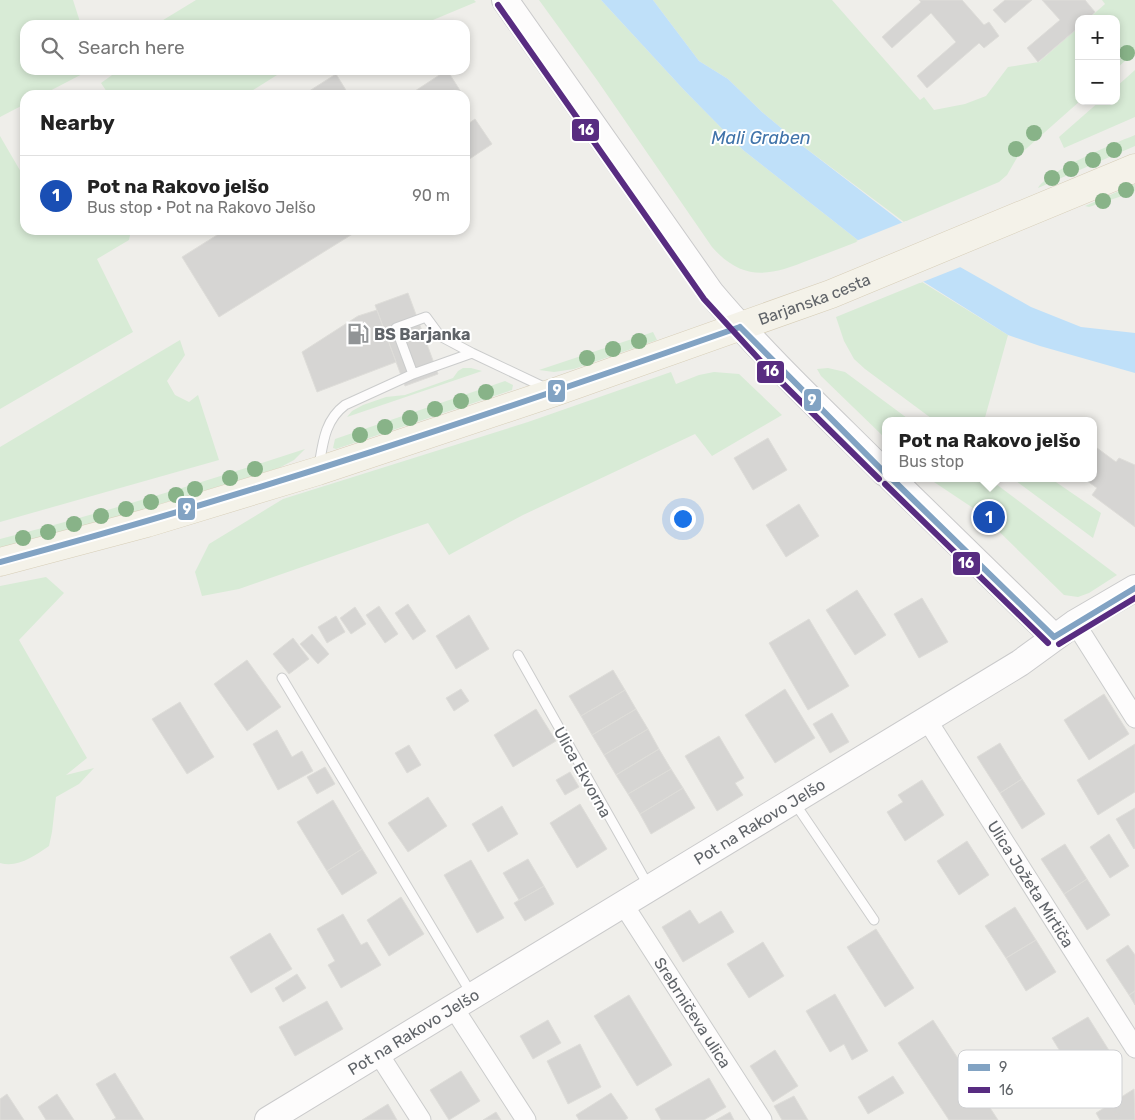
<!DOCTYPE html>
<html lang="en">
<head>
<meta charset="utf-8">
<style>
  body { margin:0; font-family:Rubik,sans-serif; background:#f6f6f6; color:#222 }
  .controls { position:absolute; right:15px; top:15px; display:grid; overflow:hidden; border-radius:10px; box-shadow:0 2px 8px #0003 }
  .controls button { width:45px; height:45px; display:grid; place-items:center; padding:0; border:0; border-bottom:1px solid #e0e0e0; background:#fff; color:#222; font:25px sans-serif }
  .you { position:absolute; left:682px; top:518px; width:18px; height:18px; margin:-12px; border:4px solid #fff; border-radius:50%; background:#1a73e8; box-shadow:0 0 0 8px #1a73e833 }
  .badge { display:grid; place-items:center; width:32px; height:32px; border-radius:50%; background:#2563eb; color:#fff; font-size:16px; font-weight:700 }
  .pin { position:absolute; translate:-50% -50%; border:2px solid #fff; box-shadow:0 1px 5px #0006 }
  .popup { position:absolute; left:882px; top:417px; width:215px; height:65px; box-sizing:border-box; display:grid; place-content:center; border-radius:10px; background:#fff; filter:drop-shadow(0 1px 4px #0005); font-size:16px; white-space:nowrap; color:#767676 }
  .popup b { font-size:19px; color:#222 }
  .popup::after { content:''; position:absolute; left:50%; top:100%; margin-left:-10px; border:10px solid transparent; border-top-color:#fff }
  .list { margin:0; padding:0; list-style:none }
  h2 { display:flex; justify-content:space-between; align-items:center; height:65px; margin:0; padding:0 20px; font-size:21px }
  h2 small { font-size:16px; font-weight:400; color:#767676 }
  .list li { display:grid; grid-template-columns:32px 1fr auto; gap:15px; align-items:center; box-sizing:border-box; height:80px; padding:0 20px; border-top:1px solid #e0e0e0 }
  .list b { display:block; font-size:19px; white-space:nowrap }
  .list p { margin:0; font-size:16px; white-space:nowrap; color:#767676 }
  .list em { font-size:16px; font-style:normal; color:#767676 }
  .icon { flex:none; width:28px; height:28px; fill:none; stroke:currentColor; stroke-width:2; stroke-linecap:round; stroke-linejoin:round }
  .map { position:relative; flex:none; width:1135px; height:1120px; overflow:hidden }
  .search { position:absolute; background:#fff; box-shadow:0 2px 8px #0003; left:20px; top:20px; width:450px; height:55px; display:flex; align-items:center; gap:12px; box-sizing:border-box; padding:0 18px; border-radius:15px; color:#767676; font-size:19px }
  .panel { position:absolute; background:#fff; box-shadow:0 2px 8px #0003; left:20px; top:90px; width:450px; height:145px; border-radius:15px }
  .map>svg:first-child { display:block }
</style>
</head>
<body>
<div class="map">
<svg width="1135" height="1120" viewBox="0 0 1135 1120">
  <rect width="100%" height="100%" fill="#efeeea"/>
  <path fill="#d8ebd6" d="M0,0H73L81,25H25V70H90L42,95H25V104L0,117Z
    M196,0H474L476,2L421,25H155Z
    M539,0H601L684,90L743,150L859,241C843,247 826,254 809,260C770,276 743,282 712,247L597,80Z
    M653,0H832L920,100L924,97L934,110L965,104L986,96L1008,67L1039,62L1079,27L1080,101L1018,156L1007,175L999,182L904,222L804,147L762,112L728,79L699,61Z
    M1102,0H1135V52L1116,69V19H1088L1105,4Z
    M119,70H285L245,95H109L101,83Z
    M1135,70V117L1064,148L1059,137L1100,101H1116V87Z
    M1135,135V146L1038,188C1049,170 1113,144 1135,135Z
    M0,136L25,179V230H131L129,240L97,259L133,332L0,409Z
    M1135,184V191L1131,193L1089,207L1085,206Z
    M922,282L1008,335L984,421H935L865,369L854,359L844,341L836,317Z
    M653,332L657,340L574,369L554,372L539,370Z
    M180,340L185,355L167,381L175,395L189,402L198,395L219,460L0,522V447Z
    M463,368H471L482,371L347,417L352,411L363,405L386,397L405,395L453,378L458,371Z
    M828,368L845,372L911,421H885V438L821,376L817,369Z
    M671,372L676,384L699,375L714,372L739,374L782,415L712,456L695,434L523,515L449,555L428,523L239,589L202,596L195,572L209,544L283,499L528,422Z
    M505,381L513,385L512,390L336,449L333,448L335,439Z
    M305,449L294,460L279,468L75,530L0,549V539C103,513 204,482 305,449Z
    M928,478H988L1117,575L1089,593L1078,597L1064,595L979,512Z
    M1012,478H1050L1101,513L1093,538Z
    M46,577L64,593L19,640L87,758L66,775L94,768L79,784L56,797L52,832L49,846C34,856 18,868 0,863V586Z"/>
  <path fill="#bfe0f9" d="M601,0H653L699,61L728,79L762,112L804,147L960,267L1031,307L1081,327L1135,333V373L1040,346L1008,335L859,241L743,150L684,90Z"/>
  <path fill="#efeeea" d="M906,221L963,266L920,283L856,241Z"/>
  <path fill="#d6d5d3" stroke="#deddd9" d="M919,0H962L984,25L989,22L999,36L984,48L979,43L927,88L917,76L956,42L931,13L892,48L882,37L921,2Z
    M1005,0H1032L1005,23L993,10Z
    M1042,0H1085L1095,12L1088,19H1079V27L1038,62L1027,48L1060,20Z
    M447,70L463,95H409Z
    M336,74L349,95H303Z
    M475,119L492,144L465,162V126Z
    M225,230H359L219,317L182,257Z
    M408,293L438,374L405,386L375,305Z
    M377,310L396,362L317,392L302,352L358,316Z
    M768,438L787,470L753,490L734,458Z
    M1093,445L1116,462L1119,458L1135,465V527L1092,495L1097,488L1083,478H1093Z
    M799,504L819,536L786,557L766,525Z
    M857,590L886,635L855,655L826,610Z
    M922,598L948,642L919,658L894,614Z
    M408,604L426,631L413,640L395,613Z
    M379,606L398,634L385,643L366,615Z
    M355,607L366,624L351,634L340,618Z
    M469,615L489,649L456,669L436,636Z
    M336,616L345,632L327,643L318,627Z
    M809,619L849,686L808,710L769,643Z
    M312,634L329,654L318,664L300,644Z
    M293,638L309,659L289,674L273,654Z
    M247,660L281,707L247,731L214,684Z
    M613,670L625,690L581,716L569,696Z
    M461,689L469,701L454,711L446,698Z
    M785,689L815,738L775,763L745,715Z
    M625,690L636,709L592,735L581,716Z
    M1104,694L1129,734L1089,760L1064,720Z
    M180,702L214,757L187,774L152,719Z
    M536,709L556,741L513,767L494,735Z
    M636,709L648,729L604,755L592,735Z
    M832,713L849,742L830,753L813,724Z
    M648,729L659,749L616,775L604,755Z
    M277,730L292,757L302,751L313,771L278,790L253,744Z
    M719,736L744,778L735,783L743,795L717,811L685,756Z
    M1000,743L1022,779L1000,793L977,757Z
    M1135,744V792L1098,815L1077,780Z
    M409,745L421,765L407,773L395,753Z
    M659,749L671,769L628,794L616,775Z
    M325,767L335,784L317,794L307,777Z
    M671,769L683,788L640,814L628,794Z
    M570,772L579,787L565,795L556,780Z
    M1022,779L1045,814L1022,829L1000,793Z
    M922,780L944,815L905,841L887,812L903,802L898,795Z
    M683,788L695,808L651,834L640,814Z
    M428,797L447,826L408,852L388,823Z
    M333,800L362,849L327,871L297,822Z
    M580,804L607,849L577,868L550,823Z
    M502,806L518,834L488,852L472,824Z
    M1135,808V848L1134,849L1116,819Z
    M1109,834L1129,866L1110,878L1090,847Z
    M967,841L989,875L959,895L937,861Z
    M1065,844L1087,879L1064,894L1041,859Z
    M362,849L377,873L342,895L327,871Z
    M528,859L544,886L519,900L503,873Z
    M471,860L504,918L477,933L444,875Z
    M1087,879L1110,915L1087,930L1064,894Z
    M544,886L554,904L525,921L514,903Z
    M401,897L424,934L389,956L367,920Z
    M1015,907L1036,940L1006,958L985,926Z
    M690,910L699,924L721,911L734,932L683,962L662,927Z
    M343,914L361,945L367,942L381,965L341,988L328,965L335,961L317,929Z
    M876,929L914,988L885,1007L847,947Z
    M270,933L292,969L251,993L230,957Z
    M1036,940L1056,972L1026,991L1006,958Z
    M763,942L784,976L749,998L727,964Z
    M1128,945L1135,955V991L1129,995L1106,960Z
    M297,974L306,988L283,1002L275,988Z
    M1135,991V1005L1129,995Z
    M835,994L868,1051L852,1060L844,1044L830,1052L806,1011Z
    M629,995L672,1065L637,1086L594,1016Z
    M327,1001L343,1029L295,1056L279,1027Z
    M1088,1017L1110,1052L1074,1074L1052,1038Z
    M548,1020L561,1043L533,1059L520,1036Z
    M933,1020L998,1120H949L898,1043Z
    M580,1044L601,1087L568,1104L547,1061Z
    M775,1050L798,1086L773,1102L750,1066Z
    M461,1071L480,1101L449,1120L430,1090Z
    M115,1073L144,1120H112L116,1118L96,1084Z
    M893,1076L904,1093L868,1114L858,1097Z
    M709,1078L726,1107L704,1120H661L655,1109Z
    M1134,1089L1135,1120H1100L1096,1113Z
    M611,1093L628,1118L625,1120H579L576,1115Z
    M7,1094L24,1120H0V1099Z
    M57,1094L74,1120H46L38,1107Z
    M794,1096L808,1120H782L774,1106Z
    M388,1104L397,1120H362Z
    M496,1112L501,1120H483Z
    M730,1112L734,1120H716Z"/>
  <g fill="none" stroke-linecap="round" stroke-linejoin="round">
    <g stroke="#cbcccc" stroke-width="11">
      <path id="lane" d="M413,374L396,328L426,317L440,336L472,353
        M319,466C323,442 325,420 345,405L413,374L472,353L548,389
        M518,655L648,885
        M282,678L471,993
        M794,802L874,920"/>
    </g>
    <g stroke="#cbcccc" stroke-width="21">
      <g id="street">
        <path d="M1075,623L1135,718"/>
        <path id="s1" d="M927,720L1135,1048"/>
        <path id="s2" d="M623,904L762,1120"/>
        <path d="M453,1007L526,1120"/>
        <path d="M378,1053L421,1120"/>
      </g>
    </g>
    <g stroke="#cacacb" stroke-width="28">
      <g id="secondary">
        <path d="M505,0L711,293C765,357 826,414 885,473"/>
        <path d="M891,478L1054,637"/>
        <path id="s3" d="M268,1120L1020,663L1075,623L1135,588"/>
      </g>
    </g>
    <g stroke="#d7ceb8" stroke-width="29">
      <g id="primary">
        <path id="s4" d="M0,562L147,523L318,471L555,392L831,294L1135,168"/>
      </g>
    </g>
    <use href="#lane" stroke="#fdfcfc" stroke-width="9"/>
    <use href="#street" stroke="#fdfcfc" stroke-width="19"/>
    <use href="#secondary" stroke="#fdfcfc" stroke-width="26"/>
    <use href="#primary" stroke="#f4f2e9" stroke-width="28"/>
    <g stroke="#fff" stroke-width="10">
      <path id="bus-1" d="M740,327L885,473
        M891,478L1054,637
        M0,562C251,495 495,413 740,327
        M1054,637L1135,588"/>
    </g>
    <g stroke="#fff" stroke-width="10">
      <path id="bus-2" d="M498,5L704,299L768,369L879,479
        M885,484L1048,643
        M1059,644L1135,598"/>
    </g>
    <use href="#bus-1" stroke="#82a3c3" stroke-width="6"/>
    <use href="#bus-2" stroke="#582c81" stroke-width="6"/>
  </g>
  <g fill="#88b388">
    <circle cx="1127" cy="53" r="8"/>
    <circle cx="1034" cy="133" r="8"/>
    <circle cx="1016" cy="149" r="8"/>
    <circle cx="1114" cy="150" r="8"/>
    <circle cx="1093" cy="160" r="8"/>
    <circle cx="1071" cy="169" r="8"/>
    <circle cx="1052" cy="178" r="8"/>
    <circle cx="1126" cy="190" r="8"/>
    <circle cx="1103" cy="201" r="8"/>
    <circle cx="639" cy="341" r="8"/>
    <circle cx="613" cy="349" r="8"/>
    <circle cx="587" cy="358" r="8"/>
    <circle cx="486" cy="392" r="8"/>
    <circle cx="461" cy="401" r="8"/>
    <circle cx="435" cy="409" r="8"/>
    <circle cx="410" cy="418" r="8"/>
    <circle cx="385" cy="427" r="8"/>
    <circle cx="360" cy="435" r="8"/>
    <circle cx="255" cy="469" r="8"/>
    <circle cx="230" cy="478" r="8"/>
    <circle cx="195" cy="489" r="8"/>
    <circle cx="176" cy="495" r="8"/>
    <circle cx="151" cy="502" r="8"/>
    <circle cx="126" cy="509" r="8"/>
    <circle cx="101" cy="516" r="8"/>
    <circle cx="74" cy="524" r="8"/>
    <circle cx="48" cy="532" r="8"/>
    <circle cx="23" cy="538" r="8"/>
  </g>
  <defs>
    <g id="fuel-bare" transform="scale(1.725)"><path d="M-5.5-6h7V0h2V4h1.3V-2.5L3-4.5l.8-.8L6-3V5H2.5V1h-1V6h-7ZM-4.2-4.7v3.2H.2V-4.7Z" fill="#919496" stroke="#fff" stroke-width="2.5" paint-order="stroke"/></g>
  </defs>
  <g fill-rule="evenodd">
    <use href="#fuel-bare" x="358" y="334"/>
  </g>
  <g text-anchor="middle" stroke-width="4" stroke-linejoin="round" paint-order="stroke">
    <g font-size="16" fill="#5f6368" stroke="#fff">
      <text dy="6" stroke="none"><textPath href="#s4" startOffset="856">Barjanska cesta</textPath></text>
      <text transform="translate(583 772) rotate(61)" y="6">Ulica Ekvorna</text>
      <text dy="6" stroke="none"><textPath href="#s3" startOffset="575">Pot na Rakovo Jelšo</textPath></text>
      <text dy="6" stroke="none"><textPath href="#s1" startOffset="194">Ulica Jožeta Mirtiča</textPath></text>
      <text dy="6" stroke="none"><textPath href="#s2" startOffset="129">Srebrničeva ulica</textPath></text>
      <text dy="6" stroke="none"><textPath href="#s3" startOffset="170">Pot na Rakovo Jelšo</textPath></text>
    </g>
    <g font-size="16" font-weight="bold" fill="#5f6368" stroke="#fff" text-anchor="start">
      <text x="374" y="340">BS Barjanka</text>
    </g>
    <g font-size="18" font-style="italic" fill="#4174aa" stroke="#fff">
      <text x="761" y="144">Mali Graben</text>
    </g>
  </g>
  <rect x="958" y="1050" width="164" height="58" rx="8" fill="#fff" stroke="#cfd0d2" stroke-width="1"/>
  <rect x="968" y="1064" width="22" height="7" fill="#82a3c3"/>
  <rect x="968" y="1087" width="22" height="6" fill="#582c81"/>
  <g font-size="14" fill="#5f6368">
    <text x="999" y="1072">9</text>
    <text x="999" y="1095">16</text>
  </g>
  <g stroke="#fff" stroke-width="2">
    <rect x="571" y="118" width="29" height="24" rx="5" fill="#582c81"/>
    <rect x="756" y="360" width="29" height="24" rx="5" fill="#582c81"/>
    <rect x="547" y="379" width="19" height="24" rx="5" fill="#82a3c3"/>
    <rect x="803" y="388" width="19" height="24" rx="5" fill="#82a3c3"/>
    <rect x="177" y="497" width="19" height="24" rx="5" fill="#82a3c3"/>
    <rect x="952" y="551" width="29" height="25" rx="5" fill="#582c81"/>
  </g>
  <g font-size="14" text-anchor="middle" font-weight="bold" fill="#fff">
    <text x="586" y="135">16</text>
    <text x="771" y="376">16</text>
    <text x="557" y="395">9</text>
    <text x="812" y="405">9</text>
    <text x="187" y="514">9</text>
    <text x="966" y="568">16</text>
  </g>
</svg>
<div class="controls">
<button>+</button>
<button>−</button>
</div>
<div class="you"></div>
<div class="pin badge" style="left:989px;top:517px;background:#1a4fb4">1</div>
<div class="popup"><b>Pot na Rakovo jelšo</b>Bus stop</div>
<div class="search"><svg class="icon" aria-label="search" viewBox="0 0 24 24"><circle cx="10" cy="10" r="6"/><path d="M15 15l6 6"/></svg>Search here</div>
<section class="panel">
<h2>Nearby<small></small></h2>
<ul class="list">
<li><span class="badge" style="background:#1a4fb4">1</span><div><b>Pot na Rakovo jelšo</b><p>Bus stop · Pot na Rakovo Jelšo</p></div><em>90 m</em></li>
</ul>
</section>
</div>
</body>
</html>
